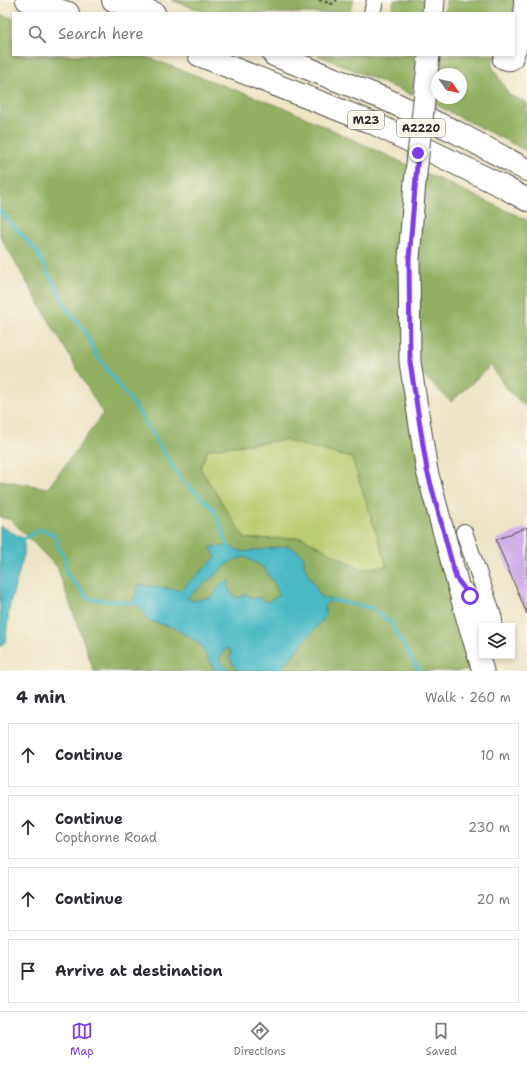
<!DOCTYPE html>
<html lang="en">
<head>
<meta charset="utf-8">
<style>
  body { margin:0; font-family:"Shantell Sans",sans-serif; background:#f2f2f3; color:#2b2b33 }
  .controls { position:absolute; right:12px; bottom:12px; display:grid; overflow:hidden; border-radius:0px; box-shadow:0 2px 6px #0003 }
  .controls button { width:36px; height:36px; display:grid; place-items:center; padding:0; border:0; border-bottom:1px solid #e1e1e2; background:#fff; color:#2b2b33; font:20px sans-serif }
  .compass { position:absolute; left:431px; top:68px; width:36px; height:36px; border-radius:50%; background:#fff; box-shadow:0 2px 6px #0003; rotate:124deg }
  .stop { position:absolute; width:12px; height:12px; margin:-9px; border:3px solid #7c3aed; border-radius:50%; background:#fff }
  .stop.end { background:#7c3aed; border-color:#fff; box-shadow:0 1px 4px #0008 }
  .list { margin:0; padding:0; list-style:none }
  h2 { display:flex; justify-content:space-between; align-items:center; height:52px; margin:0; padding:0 16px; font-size:17px }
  h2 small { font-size:13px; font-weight:400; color:#7c7c81 }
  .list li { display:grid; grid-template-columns:26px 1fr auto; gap:12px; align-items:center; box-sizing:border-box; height:64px; margin:0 8px 8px; padding:0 8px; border:1px solid #e1e1e2; border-radius:0px }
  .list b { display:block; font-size:15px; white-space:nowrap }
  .list p { margin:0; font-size:13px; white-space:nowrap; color:#7c7c81 }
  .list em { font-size:13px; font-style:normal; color:#7c7c81 }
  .icon { flex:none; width:22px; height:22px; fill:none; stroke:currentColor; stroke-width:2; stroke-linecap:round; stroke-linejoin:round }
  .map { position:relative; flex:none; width:527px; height:671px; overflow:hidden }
  .search { position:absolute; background:#fff; box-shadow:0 2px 6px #0003; left:12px; right:12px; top:12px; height:44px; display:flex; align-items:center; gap:10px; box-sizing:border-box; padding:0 14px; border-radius:0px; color:#7c7c81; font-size:15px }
  .sheet { height:340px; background:#fff }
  nav { display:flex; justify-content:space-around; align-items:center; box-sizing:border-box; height:56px; border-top:1px solid #e1e1e2; background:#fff; font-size:11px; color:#7c7c81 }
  nav a { display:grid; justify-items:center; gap:2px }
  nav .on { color:#7c3aed }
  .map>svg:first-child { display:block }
</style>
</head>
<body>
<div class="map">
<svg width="527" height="671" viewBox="0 0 527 671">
  <rect width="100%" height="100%" fill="#fbf7ec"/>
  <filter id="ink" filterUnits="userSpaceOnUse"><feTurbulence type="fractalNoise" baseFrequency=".025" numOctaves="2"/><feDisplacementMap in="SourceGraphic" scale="8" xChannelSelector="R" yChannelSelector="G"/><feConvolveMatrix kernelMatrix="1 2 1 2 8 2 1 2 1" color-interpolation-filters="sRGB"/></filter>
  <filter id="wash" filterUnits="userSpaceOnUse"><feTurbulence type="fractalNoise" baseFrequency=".012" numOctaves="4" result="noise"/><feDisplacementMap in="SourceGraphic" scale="16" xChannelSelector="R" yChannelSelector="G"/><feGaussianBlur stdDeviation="0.9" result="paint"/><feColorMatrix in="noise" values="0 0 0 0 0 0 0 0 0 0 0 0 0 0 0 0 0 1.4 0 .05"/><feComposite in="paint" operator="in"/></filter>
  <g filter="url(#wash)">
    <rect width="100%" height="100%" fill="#ede4c5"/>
    <path fill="#bacc6f" stroke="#727c4d" d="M284,440L352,458L387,566L360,569L303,538L245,539L200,468L208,449Z"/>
    <path fill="#93b062" stroke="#5f6e46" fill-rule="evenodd" d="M171,0H354L349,13H208Z
      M394,0H428L426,13H391Z
      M446,0H514L517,22L514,41V13H445Z
      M0,15L13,18V55H139L152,59L287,109L527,220V408L505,387L491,365L451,402L411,363L483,671H94L57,567L11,520L0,517V480L48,488L103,414L0,236ZM284,440L352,458L387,566L360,569L303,538L245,539L200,468L208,449Z
      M318,55H381L384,56V55H423L422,65L416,63L412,95Z
      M441,55H495L492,66L509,95L527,103V151L436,105L437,93V98H461V74H439Z"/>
    <path fill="#4cbac6" stroke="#3c7278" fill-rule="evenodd" d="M0,526L24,539V554L10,604L5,642L0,647Z
      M228,546L244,552L288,546L296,550L304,557V566L321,597L331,600L324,606L326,616L279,671H237L230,659L231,651L226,648L223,652L219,660L223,664L232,671H215L200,644L175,628L147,620L144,611L133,603L139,585L181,590L216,557L210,547ZM245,557L263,567L276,586L279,595L267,602L260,598H252L246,594L238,598L229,591V580L222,583L212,597L192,601L188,597L232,561Z"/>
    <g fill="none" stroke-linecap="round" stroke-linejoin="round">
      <path stroke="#4cbac6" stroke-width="3.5" d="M0,211L37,252L68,310L85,331L96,355L137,409L179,477L214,509L228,546
        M24,539L41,529L54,535L59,550L65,558L66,573L89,599L133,603
        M331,600L372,608L391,623L419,671"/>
    </g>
    <g id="blocks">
      <path fill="#cfafe9" d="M527,527V614L496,540Z"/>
    </g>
  </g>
  <g filter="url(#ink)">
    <use href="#blocks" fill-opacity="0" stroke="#484742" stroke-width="1"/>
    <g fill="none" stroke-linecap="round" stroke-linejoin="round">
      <g stroke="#484742" stroke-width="18">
        <path id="minor" d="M372,13L375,0
          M501,60C506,62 510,64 514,60L521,41L523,26L522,0
          M464,532L492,612L494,620L492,626
          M466,591L470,596L482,626"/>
      </g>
      <g stroke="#484742" stroke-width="23">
        <path id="major" d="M433,13L434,0
          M427,74L429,55
          M415,182L409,259L410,362L427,471L466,615L483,671"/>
      </g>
      <g stroke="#484742" stroke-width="24">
        <path id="highway" d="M27,0L68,13
          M113,0L154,13
          M199,55L373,123L502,186L527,200
          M274,55L385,99L456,132L527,170"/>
      </g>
      <path stroke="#484742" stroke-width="2" stroke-dasharray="3 3" stroke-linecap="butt" d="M319,0L332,4L337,0"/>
      <use href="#minor" stroke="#fff" stroke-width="16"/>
      <use href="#major" stroke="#fff" stroke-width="21"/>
      <use href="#highway" stroke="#fff" stroke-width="22"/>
      <g stroke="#484742" stroke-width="23" stroke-linecap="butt">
        <path id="major-bridge" d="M415,182L427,74"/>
      </g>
      <use href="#major-bridge" stroke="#fff" stroke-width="21"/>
    </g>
  </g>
  <g fill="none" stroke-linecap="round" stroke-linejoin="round" filter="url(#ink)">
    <path stroke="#7c3aed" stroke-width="5" d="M418,153L409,259L410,362L427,470L456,578L470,596"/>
  </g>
  <g text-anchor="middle" stroke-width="4" stroke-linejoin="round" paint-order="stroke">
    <g fill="#fbf7ec" stroke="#696865" stroke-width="1">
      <rect x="348" y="111" width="36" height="18" rx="3"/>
      <rect x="397" y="119" width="48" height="18" rx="3"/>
    </g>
    <g font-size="11" font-weight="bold" fill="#2b2b2b">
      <text x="366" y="124">M23</text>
      <text x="421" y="132">A2220</text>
    </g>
  </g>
</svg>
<div class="controls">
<button><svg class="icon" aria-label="layers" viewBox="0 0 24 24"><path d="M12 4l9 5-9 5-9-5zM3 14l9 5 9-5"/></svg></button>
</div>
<svg class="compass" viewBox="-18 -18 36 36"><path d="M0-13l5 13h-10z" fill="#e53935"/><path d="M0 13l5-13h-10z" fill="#7c7c81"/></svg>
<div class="stop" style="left:470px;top:596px"></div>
<div class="stop end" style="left:418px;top:153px"></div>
<div class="search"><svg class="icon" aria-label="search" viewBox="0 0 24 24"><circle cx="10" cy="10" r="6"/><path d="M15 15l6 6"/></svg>Search here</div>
</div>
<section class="sheet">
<h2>4 min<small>Walk · 260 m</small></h2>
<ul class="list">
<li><svg class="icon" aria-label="ahead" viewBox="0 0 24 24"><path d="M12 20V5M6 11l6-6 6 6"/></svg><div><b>Continue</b></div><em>10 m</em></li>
<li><svg class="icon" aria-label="ahead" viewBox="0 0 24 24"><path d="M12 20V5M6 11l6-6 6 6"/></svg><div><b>Continue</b><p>Copthorne Road</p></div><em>230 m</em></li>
<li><svg class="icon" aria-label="ahead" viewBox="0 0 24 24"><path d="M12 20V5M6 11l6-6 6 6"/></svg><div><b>Continue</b></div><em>20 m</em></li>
<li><svg class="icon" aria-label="arrive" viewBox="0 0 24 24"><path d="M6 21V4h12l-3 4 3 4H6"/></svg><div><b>Arrive at destination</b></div></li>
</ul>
</section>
<nav>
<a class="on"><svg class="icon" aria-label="map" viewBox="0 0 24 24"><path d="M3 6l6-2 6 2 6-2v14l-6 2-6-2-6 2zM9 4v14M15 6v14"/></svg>Map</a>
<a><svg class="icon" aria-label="directions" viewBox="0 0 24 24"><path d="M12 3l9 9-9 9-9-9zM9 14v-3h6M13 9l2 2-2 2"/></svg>Directions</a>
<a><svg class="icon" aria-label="saved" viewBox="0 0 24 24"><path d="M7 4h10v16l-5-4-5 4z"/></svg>Saved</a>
</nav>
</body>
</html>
